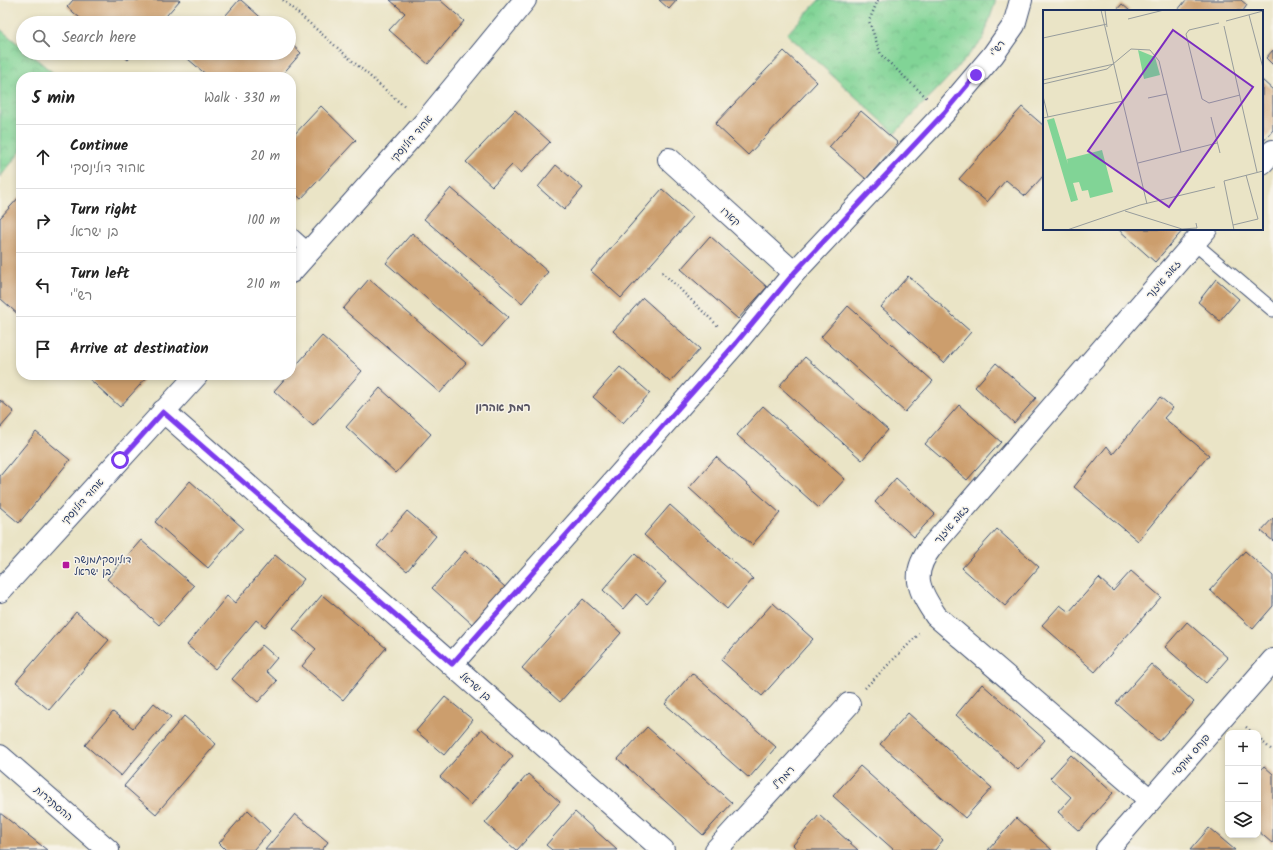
<!DOCTYPE html>
<html lang="en">
<head>
<meta charset="utf-8">
<style>
  body { margin:0; font-family:Kalam,"Playpen Sans Hebrew",sans-serif; background:#f6f6f6; color:#222 }
  .controls { position:absolute; right:12px; bottom:12px; display:grid; overflow:hidden; border-radius:8px; box-shadow:0 2px 6px #0003 }
  .controls button { width:36px; height:36px; display:grid; place-items:center; padding:0; border:0; border-bottom:1px solid #e0e0e0; background:#fff; color:#222; font:20px sans-serif }
  .stop { position:absolute; width:12px; height:12px; margin:-9px; border:3px solid #7c3aed; border-radius:50%; background:#fff }
  .stop.end { background:#7c3aed; border-color:#fff; box-shadow:0 1px 4px #0008 }
  .list { margin:0; padding:0; list-style:none }
  h2 { display:flex; justify-content:space-between; align-items:center; height:52px; margin:0; padding:0 16px; font-size:17px }
  h2 small { font-size:13px; font-weight:400; color:#767676 }
  .list li { display:grid; grid-template-columns:26px 1fr auto; gap:12px; align-items:center; box-sizing:border-box; height:64px; padding:0 16px; border-top:1px solid #e0e0e0 }
  .list b { display:block; font-size:15px; white-space:nowrap }
  .list p { margin:0; font-size:13px; white-space:nowrap; color:#767676 }
  .list em { font-size:13px; font-style:normal; color:#767676 }
  .icon { flex:none; width:22px; height:22px; fill:none; stroke:currentColor; stroke-width:2; stroke-linecap:round; stroke-linejoin:round }
  .map { position:relative; flex:none; width:1273px; height:850px; overflow:hidden }
  .search { position:absolute; background:#fff; box-shadow:0 2px 6px #0003; left:16px; top:16px; width:280px; height:44px; display:flex; align-items:center; gap:10px; box-sizing:border-box; padding:0 14px; border-radius:22px; color:#767676; font-size:15px }
  .panel { position:absolute; background:#fff; box-shadow:0 2px 6px #0003; left:16px; top:72px; width:280px; height:308px; border-radius:16px }
  .map>svg:first-child { display:block }
</style>
</head>
<body>
<div class="map">
<svg width="1273" height="850" viewBox="0 0 1273 850">
  <defs>
    <pattern id="park-crowns" width="20" height="18" patternUnits="userSpaceOnUse"><rect width="20" height="18" fill="#81d496"/><path d="M2 6a3 3 0 1 1 6 0M12 15a3 3 0 1 1 6 0" fill="none" stroke="#6fb684"/></pattern>
  </defs>
  <rect width="100%" height="100%" fill="#f7f3e8"/>
  <filter id="ink" filterUnits="userSpaceOnUse"><feTurbulence type="fractalNoise" baseFrequency=".025" numOctaves="2"/><feDisplacementMap in="SourceGraphic" scale="8" xChannelSelector="R" yChannelSelector="G"/><feConvolveMatrix kernelMatrix="1 2 1 2 8 2 1 2 1" color-interpolation-filters="sRGB"/></filter>
  <filter id="wash" filterUnits="userSpaceOnUse"><feTurbulence type="fractalNoise" baseFrequency=".012" numOctaves="4" result="noise"/><feDisplacementMap in="SourceGraphic" scale="16" xChannelSelector="R" yChannelSelector="G"/><feGaussianBlur stdDeviation="0.9" result="paint"/><feColorMatrix in="noise" values="0 0 0 0 0 0 0 0 0 0 0 0 0 0 0 0 0 1.4 0 .05"/><feComposite in="paint" operator="in"/></filter>
  <g filter="url(#wash)">
    <rect width="100%" height="100%" fill="#eae4c6"/>
    <path fill="url(#park-crowns)" stroke="#4e827a" d="M819,0H995V3L983,39L948,78L895,133L787,34Z
      M0,29L23,48V53H29L58,77H21V151L0,177Z"/>
    <g id="blocks">
      <path fill="#cc9e6d" d="M73,0H180L160,23H86L67,7Z
        M239,0H241L267,23H219Z
        M390,0H440L464,21L428,64L389,30L405,13Z
        M659,0H677L669,9Z
        M1186,0H1241L1247,5L1243,11H1177Z
        M1122,4L1130,11H1116Z
        M289,42L301,53L280,77H209L188,59L193,53H289Z
        M1273,50V65L1266,58Z
        M784,51L817,82L748,155L715,124Z
        M120,53H134L128,60Z
        M1262,80L1273,90V130L1262,143Z
        M321,106L356,140L301,199L291,190V138Z
        M1022,107L1044,126V175L1025,196L1006,180L987,202L959,179Z
        M515,110L550,142L521,173L512,165L492,186L466,162Z
        M861,111L898,143L866,179L829,147Z
        M556,165L583,188L564,210L538,187Z
        M451,188L548,272L522,303L424,219Z
        M662,189L693,217L621,298L591,271Z
        M21,195V317L0,298V218Z
        M1118,229H1184L1155,262Z
        M412,233L508,317L482,347L386,263Z
        M710,236L767,287L738,319L681,269Z
        M908,276L971,332L944,363L881,307Z
        M369,279L466,363L440,393L343,309Z
        M1216,279L1239,299L1220,321L1198,302Z
        M643,298L700,349L670,382L613,331Z
        M848,306L933,381L905,412L821,337Z
        M322,336L362,371L313,426L274,391L288,375H291V371Z
        M805,357L888,430L862,460L779,386Z
        M996,363L1036,398L1014,423L975,387Z
        M620,367L650,393L623,423L593,397Z
        M85,375H149L120,407Z
        M380,388L431,434L396,473L346,427Z
        M1160,397L1173,408L1164,418L1209,455L1138,541L1074,487L1107,446L1113,454Z
        M0,400L14,412L0,428Z
        M959,405L1001,442L967,480L925,444Z
        M763,406L845,479L819,508L737,435Z
        M36,432L70,460L19,523L0,507V476Z
        M716,457L780,513L752,545L689,488Z
        M896,478L935,514L914,537L875,502Z
        M190,481L243,528L208,568L155,522Z
        M670,505L753,579L727,609L644,535Z
        M407,511L436,536L407,571L377,546Z
        M1273,518V541L1261,531Z
        M997,529L1039,567L1005,606L962,568Z
        M141,540L194,586L159,625L107,579Z
        M465,551L505,587L472,624L432,588Z
        M1245,551L1273,576V606L1253,629L1210,590Z
        M635,554L666,582L647,604L636,594L623,609L603,590Z
        M275,555L304,579L265,627L256,620L215,669L187,645L227,596L235,603Z
        M1131,571L1161,597L1095,672L1042,625L1060,605L1069,612L1099,578L1113,591Z
        M322,595L386,648L343,700L302,666L316,649L293,629Z
        M583,599L621,633L560,702L522,668Z
        M773,603L813,639L762,696L721,660Z
        M76,612L109,640L49,710L16,682Z
        M1187,622L1228,658L1206,683L1165,647Z
        M262,645L277,658L266,671L277,681L258,702L232,679Z
        M1151,664L1194,702L1159,741L1116,703Z
        M692,673L776,747L749,778L665,704Z
        M982,684L1045,740L1018,770L956,715Z
        M445,697L473,720L444,755L416,731Z
        M154,703L171,717L121,776L85,745L113,712L133,728Z
        M908,713L992,788L965,818L880,744Z
        M184,716L216,744L156,814L124,786Z
        M647,727L732,803L703,835L618,759Z
        M482,729L513,756L471,805L440,777Z
        M1071,755L1113,793L1079,831L1058,812L1071,797L1050,778Z
        M860,766L943,840L935,850H894L833,796Z
        M1264,766L1273,774V842L1272,843L1258,831V773Z
        M528,774L560,802L517,850H516L485,823Z
        M248,810L270,831L253,850H226L219,843Z
        M575,812L617,850H552L546,845Z
        M0,813L47,850H0Z
        M295,814L328,842L322,850H265Z
        M819,815L858,850H798L793,845Z
        M1016,818L1052,850H988Z
        M1209,828L1235,850H1190Z"/>
    </g>
  </g>
  <g filter="url(#ink)">
    <use href="#blocks" fill-opacity="0" stroke="#3a4a6e" stroke-width="1"/>
    <g fill="none" stroke-linecap="round" stroke-linejoin="round">
      <g stroke="#3a4a6e" stroke-width="15">
        <path id="lane" d="M291,234L310,251
          M1194,243L1273,310"/>
      </g>
      <g stroke="#3a4a6e" stroke-width="24">
        <path id="street" d="M669,159L794,273
          M1262,163L1273,151
          M291,272L424,123L525,0
          M163,411L663,850
          M0,591L197,375
          M452,664L736,343L794,273L944,113L993,55L1014,25L1021,0
          M0,756L108,850
          M1150,800L936,616C918,589 910,574 932,546L1206,229
          M716,850L849,704
          M1107,850L1273,660"/>
      </g>
      <path stroke="#3a4a6e" stroke-width="2.5" stroke-dasharray="1 3" stroke-linecap="butt" d="M283,0L406,108
        M878,0L869,21L881,55L927,98
        M662,272L718,326
        M865,688L919,634
        M1246,727L1253,733
        M1258,738L1273,751"/>
      <use href="#lane" stroke="#fff" stroke-width="13"/>
      <use href="#street" stroke="#fff" stroke-width="22"/>
    </g>
  </g>
  <g fill="none" stroke-linecap="round" stroke-linejoin="round" filter="url(#ink)">
    <path stroke="#7c3aed" stroke-width="5" d="M120,460L163,412L452,664L736,343L794,273L944,113L976,75"/>
  </g>
  <rect fill="#b5179e" stroke="#f7f3e8" stroke-width="1.5" x="62" y="561" width="8" height="8" rx="2"/>
  <g text-anchor="middle" stroke-width="3" stroke-linejoin="round" paint-order="stroke">
    <g font-size="10" fill="#1b2f5e" stroke="#f7f3e8">
      <text transform="translate(997 48) rotate(-54)" y="4">רש"י</text>
      <text transform="translate(411 138) rotate(-49)" y="4">אהוד דולינסקי</text>
      <text transform="translate(731 216) rotate(42)" y="4">קארו</text>
      <text transform="translate(1163 279) rotate(-49)" y="4">זאב איזנר</text>
      <text transform="translate(82 501) rotate(-48)" y="4">אהוד דולינסקי</text>
      <text transform="translate(951 524) rotate(-49)" y="4">זאב איזנר</text>
      <text transform="translate(476 686) rotate(41)" y="4">בן ישראל</text>
      <text transform="translate(1190 755) rotate(-49)" y="4">פנחס מוקסיי</text>
      <text transform="translate(783 777) rotate(-48)" y="4">רמח"ל</text>
      <text transform="translate(54 803) rotate(41)" y="4">ההסתדרות</text>
    </g>
    <g font-size="10" fill="#1b2f5e" stroke="#f7f3e8" text-anchor="start">
      <text x="74" y="563">דולינסקי/מנשה<tspan x="74" dy="12">בן ישראל</tspan></text>
    </g>
    <g font-size="11" font-weight="bold" fill="#595663" stroke="#f7f3e8">
      <text x="503" y="411">רמת אהרון</text>
    </g>
  </g>
  <g transform="translate(1043 10)">
    <rect width="220" height="220" fill="#eae4c6"/>
    <path d="M95,40L112,47L117,65L101,69ZM11,108L25,154L24,149L59,140L70,182L47,188L45,180L39,181L36,172L30,173L35,190L28,192L4,110Z" fill="#81d496"/>
    <path fill="none" stroke="#979c9c" stroke-width="1" d="M58,0L104,194M62,0L64,17M206,5L220,58M85,9L121,0M183,11L220,1M176,13L146,20L143,24L159,89L166,93L197,85M181,16L214,162M0,28L64,14M0,70L71,54M0,74L64,59L88,39L107,40L116,51L138,142M0,86L5,107M105,88L124,84M168,107L177,143M0,108L80,91M95,153L174,133M82,201L139,219L154,218L153,213M190,215L215,209L203,165M24,220L97,195L172,177M191,220L181,171L220,161"/>
    <path fill="#7b2cbf" fill-opacity="0.15" stroke="#7b2cbf" stroke-width="2" d="M130,20L210,77L126,197L45,141Z"/>
    <rect width="220" height="220" fill="none" stroke="#1b2f5e" stroke-width="2"/>
  </g>
</svg>
<div class="controls">
<button>+</button>
<button>−</button>
<button><svg class="icon" aria-label="layers" viewBox="0 0 24 24"><path d="M12 4l9 5-9 5-9-5zM3 14l9 5 9-5"/></svg></button>
</div>
<div class="stop" style="left:120px;top:460px"></div>
<div class="stop end" style="left:976px;top:75px"></div>
<div class="search"><svg class="icon" aria-label="search" viewBox="0 0 24 24"><circle cx="10" cy="10" r="6"/><path d="M15 15l6 6"/></svg>Search here</div>
<section class="panel">
<h2>5 min<small>Walk · 330 m</small></h2>
<ul class="list">
<li><svg class="icon" aria-label="ahead" viewBox="0 0 24 24"><path d="M12 20V5M6 11l6-6 6 6"/></svg><div><b>Continue</b><p>אהוד דולינסקי</p></div><em>20 m</em></li>
<li><svg class="icon" aria-label="right" viewBox="0 0 24 24"><path d="M7 20v-9h11M14 6l5 5-5 5"/></svg><div><b>Turn right</b><p>בן ישראל</p></div><em>100 m</em></li>
<li><svg class="icon" aria-label="left" viewBox="0 0 24 24"><path d="M17 20v-9H6M10 6l-5 5 5 5"/></svg><div><b>Turn left</b><p>רש&quot;י</p></div><em>210 m</em></li>
<li><svg class="icon" aria-label="arrive" viewBox="0 0 24 24"><path d="M6 21V4h12l-3 4 3 4H6"/></svg><div><b>Arrive at destination</b></div></li>
</ul>
</section>
</div>
</body>
</html>
